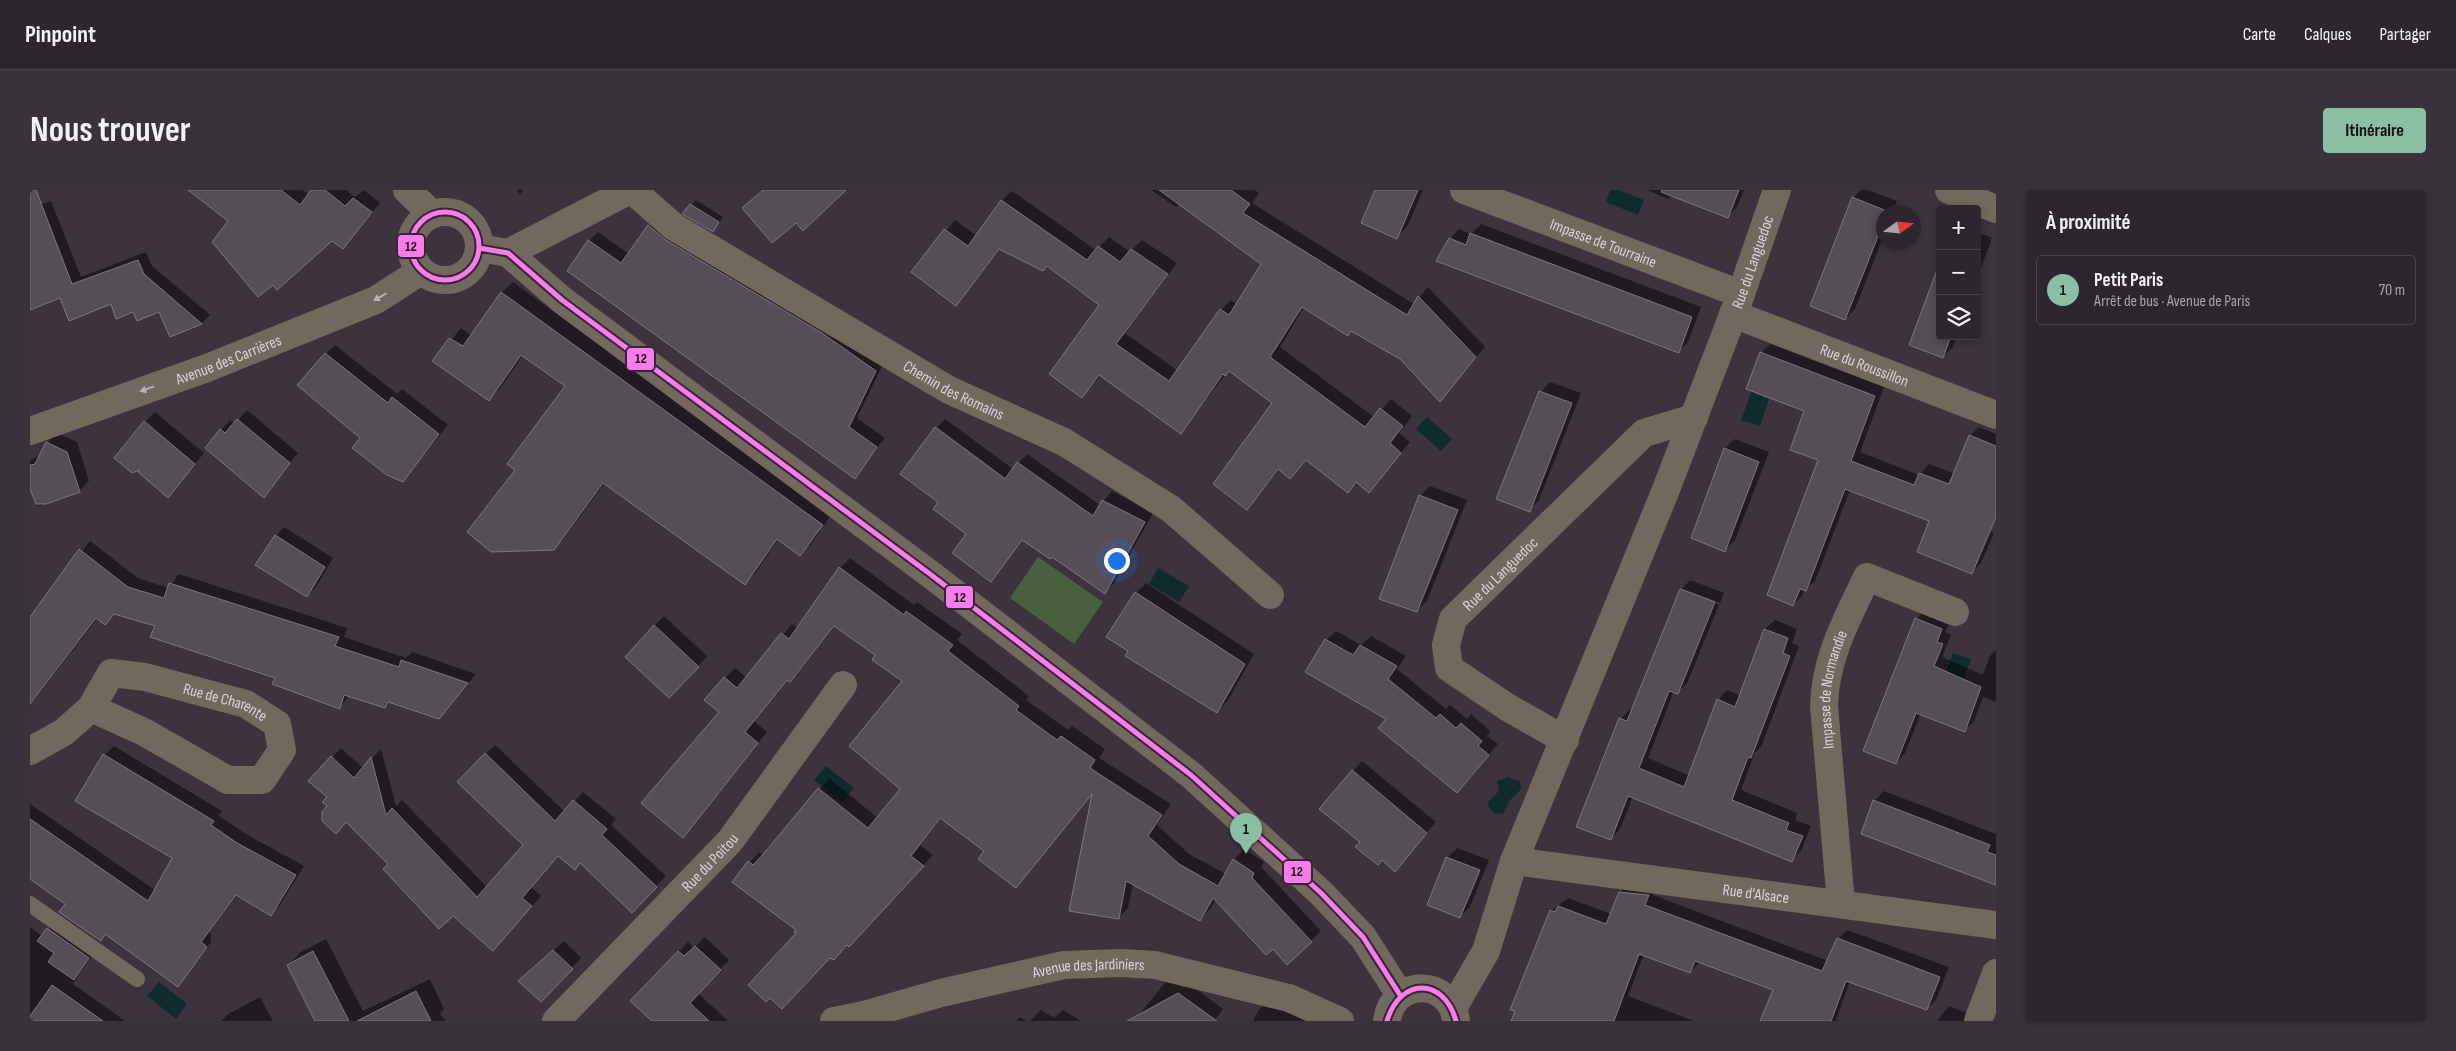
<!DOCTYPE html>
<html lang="fr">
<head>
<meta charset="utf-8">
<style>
  body { margin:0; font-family:"Sofia Sans Condensed",sans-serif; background:#39323a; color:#f1f3f6 }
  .controls { position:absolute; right:15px; top:15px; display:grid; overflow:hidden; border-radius:5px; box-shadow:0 2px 8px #0003 }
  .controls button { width:45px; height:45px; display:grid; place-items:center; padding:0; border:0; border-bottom:1px solid #48434a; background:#2d262e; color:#f1f3f6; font:25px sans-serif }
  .compass { position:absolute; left:1846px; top:15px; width:45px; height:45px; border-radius:50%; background:#2d262e; box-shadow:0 2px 8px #0003; rotate:75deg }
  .you { position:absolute; left:1086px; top:370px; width:18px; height:18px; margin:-12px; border:4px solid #fff; border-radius:50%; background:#1a73e8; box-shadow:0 0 0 8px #1a73e833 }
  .badge { display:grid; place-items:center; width:32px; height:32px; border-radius:50%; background:#8abfa5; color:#111; font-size:16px; font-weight:700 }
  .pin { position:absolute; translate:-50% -41px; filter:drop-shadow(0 1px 2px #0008) }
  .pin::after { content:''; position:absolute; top:26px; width:18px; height:15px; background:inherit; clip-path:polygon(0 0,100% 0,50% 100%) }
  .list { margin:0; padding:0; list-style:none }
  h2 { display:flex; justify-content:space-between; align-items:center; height:65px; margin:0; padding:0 20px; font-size:21px }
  h2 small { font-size:16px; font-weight:400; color:#a7a5aa }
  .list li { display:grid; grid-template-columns:32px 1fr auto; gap:15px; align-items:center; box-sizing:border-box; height:70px; margin:0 10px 10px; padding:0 10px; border:1px solid #48434a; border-radius:5px }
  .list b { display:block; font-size:19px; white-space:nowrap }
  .list p { margin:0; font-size:16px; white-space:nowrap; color:#a7a5aa }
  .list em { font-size:16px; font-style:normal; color:#a7a5aa }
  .icon { flex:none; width:28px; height:28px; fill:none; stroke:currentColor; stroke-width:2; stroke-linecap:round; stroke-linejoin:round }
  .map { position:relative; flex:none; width:1966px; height:831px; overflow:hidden; border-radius:5px }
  header { display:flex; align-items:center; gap:30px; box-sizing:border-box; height:70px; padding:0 25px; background:#2d262e; border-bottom:1px solid #48434a }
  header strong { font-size:24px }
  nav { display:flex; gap:28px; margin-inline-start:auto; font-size:18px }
  .intro { display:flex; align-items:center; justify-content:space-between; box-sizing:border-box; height:120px; padding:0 30px }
  h1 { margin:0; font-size:35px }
  .button { padding:12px 22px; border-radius:5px; background:#8abfa5; color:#111; font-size:18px; font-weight:700 }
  main { display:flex; gap:30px; padding:0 30px }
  aside { flex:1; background:#2d262e; border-radius:5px; box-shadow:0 2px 8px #0003 }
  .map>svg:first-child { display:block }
</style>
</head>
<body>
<header>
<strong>Pinpoint</strong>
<nav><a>Carte</a><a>Calques</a><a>Partager</a></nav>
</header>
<div class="intro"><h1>Nous trouver</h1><a class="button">Itinéraire</a></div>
<main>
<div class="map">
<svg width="1966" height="831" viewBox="0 0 1966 831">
  <rect width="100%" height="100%" fill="#3c333d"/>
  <path fill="#485f40" d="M1008,367L1073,412L1044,454L980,408Z"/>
  <path fill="#102b2e" d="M1580,0H1589L1614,10L1608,25L1576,12Z
    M1725,193L1735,197L1732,207L1739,209L1730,236L1711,230Z
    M1397,227L1422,249L1411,261L1386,239Z
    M1128,378L1159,396L1149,412L1119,394Z
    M1923,463L1941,469L1929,500L1912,493Z
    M796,576L824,598L812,613L784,590Z
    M1478,587L1490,591L1491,599L1479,611L1473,624L1465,623L1459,618L1458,612L1469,601L1467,591Z
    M129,792L157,814L146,829L117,806Z"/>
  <path fill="#0007" d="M166,0H272L279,5L283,0H316L325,7L334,0L350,13L313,57L302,49L200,31Z
    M486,0H494L490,4Z
    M1121,0H1224L1229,3L1222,13L1384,114L1398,97L1455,157L1410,210L1370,168L1322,140L1318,145L1274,117L1250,157L1344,227L1361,209L1382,226L1369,243L1380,252L1339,301L1327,291L1318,301L1277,270L1260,288L1249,279L1217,319L1243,213L1199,180L1151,242L1071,185L1052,207L1071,114L1017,75L971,58L926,114L883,82L925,30L947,46L972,10L982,1L1066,60L1079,47L1100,62L1112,50L1147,73L1095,143L1148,181L1191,120L1201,110L1207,115L1233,74L1150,14L1146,17Z
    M1346,0H1393L1377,37L1367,47Z
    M1617,0H1714L1707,17L1698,26L1642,5L1638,9Z
    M1831,0H1838L1867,11L1862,22H1854V45L1825,119L1815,129L1823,8Z
    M666,10L693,27L683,41L661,15Z
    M21,11L51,87L116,62L122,76L180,125L172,133L140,146L130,121H103L81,113L30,106L0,78V18Z
    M627,27L854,172L827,228L855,248L824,287L559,51L568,42L599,64Z
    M1451,34L1671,117L1658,152L1648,162L1420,49L1429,39L1441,44Z
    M1947,42L1962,48L1947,89Z
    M483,92L802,324L781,354L770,364L749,348L725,384L714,394L575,293L534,348L523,359L487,280L536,196L493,165L469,200L459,210L404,171L431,138L442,146L472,102Z
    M1910,146H1927L1923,157L1913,166L1880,154Z
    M1740,154L1854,197L1830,262L1889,285L1899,274L1925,284L1940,246L1949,237L1966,244V304L1953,339L1964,343L1951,373L1942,382L1900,331L1820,300L1785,391L1775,399L1772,406L1763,415L1790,270L1775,220L1731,163Z
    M305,155L367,204L372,199L418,235L373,291L332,248L296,164Z
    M1520,192L1551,203L1509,310L1499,320L1511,202Z
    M217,220L268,263L233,306L176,257L200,230L205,234Z
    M125,222L174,263L138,306L115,232Z
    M915,229L983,279L997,264L1070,315L1082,301L1123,323L1084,393L1075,402L1022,365L993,349L961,390L981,292L907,237Z
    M27,243L47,252L59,291L50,300L8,316L2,300H0V270L10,266L17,253Z
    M1705,249L1739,262L1705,350L1695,360L1662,348L1695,258Z
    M1400,296L1437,310L1397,411L1387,421L1390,306Z
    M254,337L303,368L286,397L277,406L246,346Z
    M60,351L108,388L138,398L149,384L317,438L314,447L376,468L382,462L446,484L408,528L360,512L355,517L319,506L310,517L126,435L85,423L75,434L68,428L0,515V429Z
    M820,368L884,415L887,412L932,444L927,450L999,506L996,510L1038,540L1042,536L1075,559L1069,568L1141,614L1127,635L1159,664L1196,684L1204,670L1214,659L1234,672L1231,677L1291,741L1281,751L1243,757L1186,709L1180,719L1169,730L1103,694L1098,718L1088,728L1063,603L985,697L956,661L911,627L890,655L903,665L829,745L804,769L768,743V739L704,691L729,662L734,666L737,662L799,588L848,628L872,599L873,491L847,465L806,435L770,480L760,491L758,489L724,531L737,542L653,647L691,522L695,488L705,478L717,488L762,434L768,438L810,378Z
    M1660,390L1694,403L1690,413L1654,399V402L1689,415L1657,493L1648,502L1644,501L1618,568L1660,586L1688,510L1697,500L1710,506L1735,439L1745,430L1767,439L1762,453L1769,456L1731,557L1725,562L1711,600L1767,623L1765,630L1781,636L1771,661L1761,670L1603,606L1590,639L1581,648L1591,529L1600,519L1603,520L1651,400Z
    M1116,393L1224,464L1197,512L1187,521L1100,461L1106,403Z
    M1895,420L1921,430L1915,442L1921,445L1912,467L1953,485L1960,466L1966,460V512L1953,507L1944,531L1935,540L1891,523L1875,563L1866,573L1886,429Z
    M634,426L677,466L649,497L624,436Z
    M1306,441L1331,455L1341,446L1376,466L1367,479L1416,519L1420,515L1437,529L1441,524L1460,541L1457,546L1468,554L1427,602L1357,529L1296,450Z
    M465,555L535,622L553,602L586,629L581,635L636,686L602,721L551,672L528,665L501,697L511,706L463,760L360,674L317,631L299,616L298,607L280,591L311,558L333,578L351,559L366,616L372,610L457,697L494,655L428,592Z
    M84,556L192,621L189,626L216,644L274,676L250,715L241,724L208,704L179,742L181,744V752L148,796L77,743L70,750L36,714L0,689V614L125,700L144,668L47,610L74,565Z
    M1332,571L1406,632L1365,680L1331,652L1323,581Z
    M1854,601L1966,644V694L1832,643L1845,610Z
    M1427,658L1459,670L1440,717L1430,727L1417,668Z
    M1599,693L1627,696L1623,705L1798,771L1808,749L1817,740L1919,777L1906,810L1897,819L1820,791L1806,830L1810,831H1732L1744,799L1670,772L1660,782L1614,764L1598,806L1664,831H1497L1521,721L1538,708L1581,724L1590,702Z
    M26,730L67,758L43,794L95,831H0V737L12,746Z
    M675,747L699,770L668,803L698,831H624L602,811L658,752L664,758Z
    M296,749L333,821L400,789L414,819L410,824L416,831H286L258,775L271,762Z
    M534,751L551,768L511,810L500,781Z
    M1142,784L1157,788L1152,798L1159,794L1193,819L1184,831H1104Z
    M230,807L243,831H191L198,824Z
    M1237,811L1284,831H1223L1228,821Z
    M1919,816L1942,825L1944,831H1907Z
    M1011,820L1024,828L1033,820L1051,831H1000Z
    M990,827L996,831H986Z"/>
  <path fill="#564e57" stroke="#7f7680" d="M0,0H6L42,94L108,70L114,84L172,134L140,147L129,122L107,131L103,122L86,129L81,114L39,131L30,108L0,120Z
    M158,0H251L270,15L281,0H295L315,16L323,8L342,22L313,59L302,51L247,100L243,95L228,107L182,52L198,31Z
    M733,0H816L773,41L766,33L742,53L712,18Z
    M1129,0H1201L1220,14L1213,23L1377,125L1388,106L1446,167L1410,212L1370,169L1321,141L1318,146L1272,117L1240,167L1335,237L1350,218L1373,236L1360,253L1371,263L1339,303L1326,292L1318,303L1276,270L1260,289L1248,279L1217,320L1183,294L1242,213L1199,181L1195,186L1193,184L1151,244L1069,185L1052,208L1019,184L1069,115L1017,76L1013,81L969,59L926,116L881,82L914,39L938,56L971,10L1057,70L1068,56L1090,72L1101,59L1138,84L1086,154L1139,191L1190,119L1199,125L1231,74Z
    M1345,0H1388L1367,49L1331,33Z
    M1632,0H1709L1698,28L1631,2Z
    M1822,7L1857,21L1854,22V31L1815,130L1780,116Z
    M660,14L689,32L683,42L652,24Z
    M618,35L636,50L792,143L846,181L819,237L847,257L825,289L537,81L558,50L591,73Z
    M1440,43L1662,127L1649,163L1406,71L1419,48L1436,55Z
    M1910,72V146H1921L1913,168L1879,155Z
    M471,102L793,335L770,366L747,349L715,395L573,293L524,360L461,362L437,342L485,280L477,274L535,196L491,165L459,211L402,171L419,148L433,156Z
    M1730,162L1845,206L1821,271L1884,295L1889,283L1919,294L1939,245L1966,256V327L1942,384L1887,362L1899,331L1815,299L1776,401L1770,399L1763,416L1737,405L1788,270L1760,260L1774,221L1716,199Z
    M295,163L358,213L362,207L409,244L373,292L357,285L322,258L330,248L267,195Z
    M1509,201L1542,213L1500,322L1466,309Z
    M207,229L260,273L234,308L175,258L190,239L195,243Z
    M114,231L165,274L138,308L108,282L110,280L102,283L84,268Z
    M905,237L975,289L987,272L1063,326L1072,310L1115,332L1075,404L1022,367L1020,369L992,350L961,392L922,363L936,344L903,319L908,312L870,284Z
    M16,252L37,262L50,302L16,314H6L0,299V275L5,274Z
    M1694,258L1729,272L1695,362L1661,348Z
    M1389,305L1428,320L1387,422L1349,409Z
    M245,345L295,377L277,407L225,375Z
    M49,359L98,397L134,408L139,393L309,447L305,456L369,477L371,470L438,493L409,529L358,512L355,518L314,505L310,519L242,494L245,488L120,447L125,436L84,424L75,435L66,428L0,514V427Z
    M809,377L874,425L876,421L923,455L918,461L989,516L986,520L1027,550L1031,546L1065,570L1060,578L1132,625L1118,646L1149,674L1188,696L1203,669L1224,683L1222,688L1282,752L1257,775L1243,759L1236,765L1183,708L1170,731L1096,691L1089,729L1039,721L1062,604L986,698L948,669L954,661L910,628L881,666L894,676L819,757L817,755L804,770L800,768L752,819L740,808L736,812L718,795L766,743L764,742L766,740L702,692L718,671L723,675L736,661L788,598L838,638L870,599L819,556L872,491L842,470L845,465L804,436L760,492L757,490L715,542L728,553L653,648L611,613L689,522L674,510L694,487L707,498L751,443L759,449Z
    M1650,399L1685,412L1648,504L1639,501L1609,578L1654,597L1687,509L1705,517L1734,439L1758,448L1753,463L1760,466L1721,568L1718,567L1702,610L1759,633L1756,640L1773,646L1762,672L1598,606L1581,650L1546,637L1589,528L1597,531Z
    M1105,402L1215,474L1187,523L1095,466L1098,461L1076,447Z
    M1885,428L1912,439L1907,452L1913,454L1904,476L1951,497L1935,542L1886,523L1866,574L1833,561Z
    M624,435L669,477L639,508L595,467Z
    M1295,449L1323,465L1330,455L1367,476L1358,489L1406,528L1410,524L1426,538L1431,533L1452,551L1448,556L1459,565L1427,603L1348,538L1356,529L1275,482Z
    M455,563L525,631L543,610L577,639L572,645L627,697L602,723L550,673L545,680L528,666L492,708L502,716L463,761L423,726L409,739L353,679L358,674L316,632L306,644L292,631V622L297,616L292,612L297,607L278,591L301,566L324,588L341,567L356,625L362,618L447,707L493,655L427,592Z
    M73,564L184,631L181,635L207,653L266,685L241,726L206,705L171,752L177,757L148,797L75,744L71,751L29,722L35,714L0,689V629L118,711L142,668L45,611Z
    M1322,580L1397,643L1365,682L1352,670L1348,675L1325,657L1330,652L1289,619Z
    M1843,610L1960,655L1957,662L1966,665V695L1831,644Z
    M1416,667L1450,680L1430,728L1397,715Z
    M1589,702L1619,705L1615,715L1792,781L1807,748L1910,787L1897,820L1816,791L1801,831H1730L1743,800L1665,771L1660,783L1609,764L1584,831H1481L1485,821L1480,820L1520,720L1525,722L1528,716L1576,734Z
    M17,738L59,768L44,790L18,772L24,763L7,751Z
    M665,756L691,780L660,813L679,831H622L600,811L648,761L654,766Z
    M523,760L543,779L511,812L488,791Z
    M283,761L319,831H285L257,775Z
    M22,795L73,831H0V826Z
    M386,801L401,831H327Z
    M1148,803L1187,831H1097Z"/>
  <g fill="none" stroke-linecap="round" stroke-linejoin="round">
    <path stroke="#73685e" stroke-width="16" d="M0,714L107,789"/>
    <g stroke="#73685e" stroke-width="28">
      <path d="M377,0L402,24"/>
      <path id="s1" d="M602,0L644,37L919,200L1034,252L1141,319L1240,405"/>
      <path id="s2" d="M1434,0L1711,104"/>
      <path d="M1919,0L1966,19"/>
      <circle cx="415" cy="56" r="34"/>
      <path d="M449,58L478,63L532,110L900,384L1161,585L1291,703L1333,747L1370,805"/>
      <path d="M478,63L600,0"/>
      <path id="s3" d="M1703,124L1966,225"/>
      <path id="s4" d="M0,241L177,178L346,110L391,81"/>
      <path id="s5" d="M1535,550L1477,517L1419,478L1416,455L1423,429L1614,243L1664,228"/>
      <path id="s6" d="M0,561L34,542L61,518L81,483L115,487L216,514L247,534L252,560L232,590H198L114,542L61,518"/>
      <path id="s7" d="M1484,671L1966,735"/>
      <path id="s8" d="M1811,714L1794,516C1795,468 1817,429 1837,387L1925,422"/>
      <path id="s9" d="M1423,818L1456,761L1484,671L1635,302L1711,104L1747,0"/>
      <path id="s10" d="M526,831L700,651L813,495"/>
      <path id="s11" d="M804,831L834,825L911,803L1034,775L1090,773L1125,775L1259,808L1310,831"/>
      <path d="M1357,831C1362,787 1422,788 1426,831"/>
      <path d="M1948,831L1966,783"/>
    </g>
    <g stroke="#352537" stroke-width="9">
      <path id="bus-1" d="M381 56a34 34 0 1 1 68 0a34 34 0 1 1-68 0Z
        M449,58L478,63L532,110L900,384L1161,585L1291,703L1333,747L1370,805
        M1357,831C1370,787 1414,787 1426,831"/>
    </g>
    <use href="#bus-1" stroke="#fa7bea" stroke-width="5"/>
  </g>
  <defs><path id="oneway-solid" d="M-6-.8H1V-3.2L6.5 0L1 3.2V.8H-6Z" transform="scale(1.25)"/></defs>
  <g fill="#bcb2b7">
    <use href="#oneway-solid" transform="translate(350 107) rotate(150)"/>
    <use href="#oneway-solid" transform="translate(117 199) rotate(160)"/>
  </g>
  <g text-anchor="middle" stroke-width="4" stroke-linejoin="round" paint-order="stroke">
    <g font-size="16" fill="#dcd1dd" stroke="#352537">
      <text dy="6" stroke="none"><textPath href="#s2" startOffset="149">Impasse de Tourraine</textPath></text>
      <text dy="6" stroke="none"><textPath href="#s9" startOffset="805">Rue du Languedoc</textPath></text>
      <text dy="6" stroke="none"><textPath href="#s4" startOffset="211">Avenue des Carrières</textPath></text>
      <text dy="6" stroke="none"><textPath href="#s3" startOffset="141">Rue du Roussillon</textPath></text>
      <text dy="6" stroke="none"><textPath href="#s1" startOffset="380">Chemin des Romains</textPath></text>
      <text dy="6" stroke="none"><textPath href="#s5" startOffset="252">Rue du Languedoc</textPath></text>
      <text dy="6" stroke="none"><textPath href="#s8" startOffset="216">Impasse de Normandie</textPath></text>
      <text dy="6" stroke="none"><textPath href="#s6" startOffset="234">Rue de Charente</textPath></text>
      <text dy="6" stroke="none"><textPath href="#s10" startOffset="221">Rue du Poitou</textPath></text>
      <text dy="6" stroke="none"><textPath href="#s7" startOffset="244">Rue d'Alsace</textPath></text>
      <text dy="6" stroke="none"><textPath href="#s11" startOffset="261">Avenue des Jardiniers</textPath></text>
    </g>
  </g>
  <g stroke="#352537" stroke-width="2">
    <rect x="367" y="44" width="28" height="24" rx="5" fill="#fa7bea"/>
    <rect x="596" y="157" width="29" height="24" rx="5" fill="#fa7bea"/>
    <rect x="915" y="395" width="29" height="24" rx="5" fill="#fa7bea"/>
    <rect x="1253" y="670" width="29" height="24" rx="5" fill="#fa7bea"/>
  </g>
  <g font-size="14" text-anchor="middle" font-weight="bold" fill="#111">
    <text x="381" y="61">12</text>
    <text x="611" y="173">12</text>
    <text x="930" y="412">12</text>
    <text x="1267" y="686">12</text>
  </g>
</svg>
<div class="controls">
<button>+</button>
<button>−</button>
<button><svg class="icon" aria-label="layers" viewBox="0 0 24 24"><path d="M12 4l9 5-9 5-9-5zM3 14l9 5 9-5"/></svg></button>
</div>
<svg class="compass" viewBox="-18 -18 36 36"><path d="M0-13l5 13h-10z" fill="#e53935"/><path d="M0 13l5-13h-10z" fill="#a7a5aa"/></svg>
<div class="you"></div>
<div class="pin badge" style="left:1216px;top:664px">1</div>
</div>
<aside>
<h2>À proximité<small></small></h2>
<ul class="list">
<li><span class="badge">1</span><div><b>Petit Paris</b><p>Arrêt de bus · Avenue de Paris</p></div><em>70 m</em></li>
</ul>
</aside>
</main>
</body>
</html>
